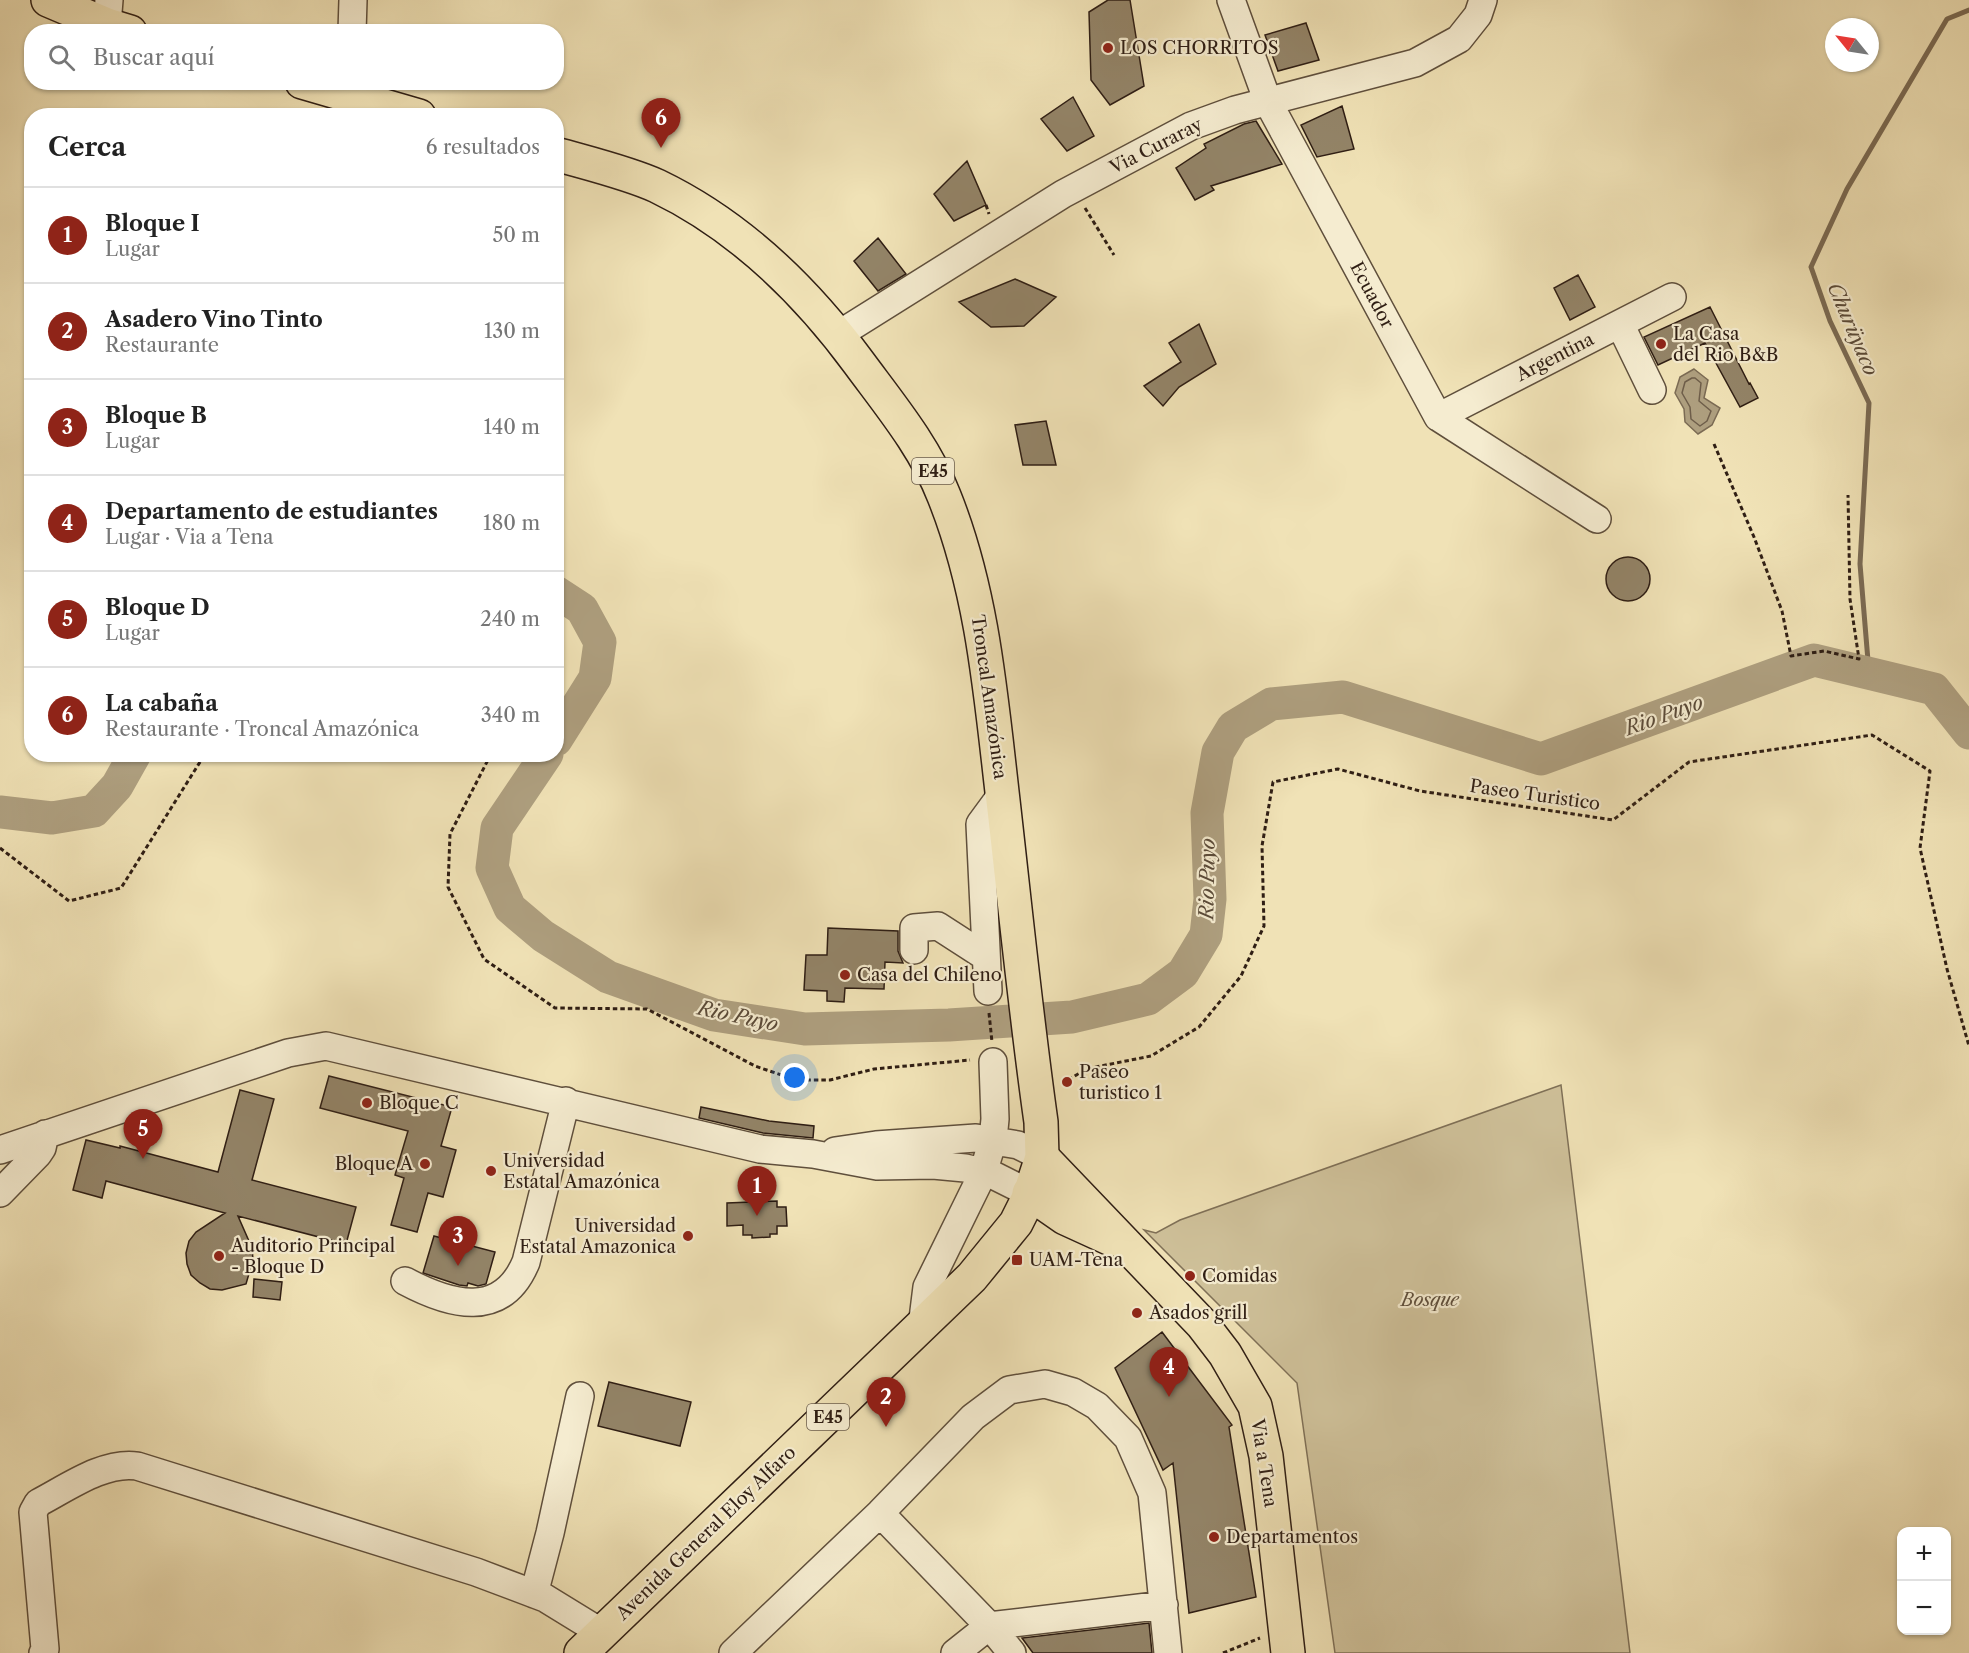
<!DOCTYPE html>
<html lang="es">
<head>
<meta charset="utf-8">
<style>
  body { margin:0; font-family:"Libre Caslon Text",serif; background:#f6f6f6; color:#222 }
  .controls { position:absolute; right:18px; bottom:18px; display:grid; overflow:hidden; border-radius:12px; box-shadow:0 2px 4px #0004 }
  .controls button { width:54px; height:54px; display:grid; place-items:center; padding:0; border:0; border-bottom:2px solid #e0e0e0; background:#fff; color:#222; font:30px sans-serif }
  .compass { position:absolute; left:1825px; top:18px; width:54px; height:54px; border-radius:50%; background:#fff; box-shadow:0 2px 4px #0004; rotate:300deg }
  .you { position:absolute; left:795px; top:1078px; width:21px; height:21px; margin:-15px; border:4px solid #fff; border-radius:50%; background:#1a73e8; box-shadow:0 0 0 9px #1a73e833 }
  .badge { display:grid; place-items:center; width:39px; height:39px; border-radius:50%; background:#8f2418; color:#fff; font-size:20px; font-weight:700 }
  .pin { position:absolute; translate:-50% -50px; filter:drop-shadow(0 2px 3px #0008) }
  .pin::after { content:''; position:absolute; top:32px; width:21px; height:18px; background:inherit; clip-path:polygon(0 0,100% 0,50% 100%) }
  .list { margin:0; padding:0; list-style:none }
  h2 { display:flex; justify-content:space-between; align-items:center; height:78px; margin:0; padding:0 24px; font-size:26px }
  h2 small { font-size:20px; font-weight:400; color:#767676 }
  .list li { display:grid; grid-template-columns:39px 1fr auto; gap:18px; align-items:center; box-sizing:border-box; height:96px; padding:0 24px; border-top:2px solid #e0e0e0 }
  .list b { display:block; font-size:22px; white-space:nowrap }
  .list p { margin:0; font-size:20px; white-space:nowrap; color:#767676 }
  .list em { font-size:20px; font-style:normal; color:#767676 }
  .icon { flex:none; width:33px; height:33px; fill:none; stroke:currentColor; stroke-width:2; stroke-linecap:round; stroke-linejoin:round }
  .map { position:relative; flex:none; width:1969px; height:1653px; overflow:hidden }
  .search { position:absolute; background:#fff; box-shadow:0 2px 4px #0004; left:24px; top:24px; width:540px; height:66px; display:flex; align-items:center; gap:15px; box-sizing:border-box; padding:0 21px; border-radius:24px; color:#767676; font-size:22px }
  .panel { position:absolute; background:#fff; box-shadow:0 2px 4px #0004; left:24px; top:108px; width:540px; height:654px; border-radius:24px }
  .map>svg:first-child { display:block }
</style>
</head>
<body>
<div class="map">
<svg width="1969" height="1653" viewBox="0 0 1969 1653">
  <rect width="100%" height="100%" fill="#f0e2b6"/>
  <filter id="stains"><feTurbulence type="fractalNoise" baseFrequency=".00333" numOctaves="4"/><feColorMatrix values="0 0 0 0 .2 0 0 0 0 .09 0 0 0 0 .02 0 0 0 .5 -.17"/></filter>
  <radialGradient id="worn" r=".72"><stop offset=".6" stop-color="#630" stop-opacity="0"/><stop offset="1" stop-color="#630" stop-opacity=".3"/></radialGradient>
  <path fill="#cfc19a" stroke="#7f7057" stroke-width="1.5" d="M1561,1085L1630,1653H1335L1297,1383L1144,1230L1156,1233L1180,1220Z"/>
  <path fill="#ae9f7f" stroke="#7b6b54" stroke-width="1.5" d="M1694,369L1708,380L1704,398L1720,408L1712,425L1698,434L1685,422L1684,409L1675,393L1680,377Z"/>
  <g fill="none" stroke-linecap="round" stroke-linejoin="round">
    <path stroke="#6e5e4a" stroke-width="1.5" d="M1692,378H1695L1701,383L1699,401L1711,411L1707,421L1700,426L1691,419L1690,407L1682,393L1685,382Z"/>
    <path stroke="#7b6b54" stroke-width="5" d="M1869,673L1860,564L1869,403L1830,321L1811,267L1847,189L1947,19L1969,10"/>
    <path stroke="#ae9f7f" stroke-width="33" d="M556,592L582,609L600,642L595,678L556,740
      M547,754L497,828L492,868L510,908L543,936L608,977L714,1015L805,1029L949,1025L1072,1017L1148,999L1183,973L1206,935L1210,899L1207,813L1218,752L1233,727L1271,704L1343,697L1541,759L1814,660L1934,689L1969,733
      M0,812L52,818L94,811L117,786L135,754"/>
  </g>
  <path fill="#938468" stroke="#2f1e14" stroke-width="1.5" d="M1108,0H1130L1144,86L1110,105L1091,80L1089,12Z
    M1306,23L1319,60L1278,71L1265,35Z
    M1073,97L1094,136L1067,151L1041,119Z
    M1342,106L1354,149L1317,157L1301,125Z
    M1256,121L1282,164L1211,186L1214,190L1195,200L1176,168L1206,148L1204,144L1244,124Z
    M967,161L986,205L954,221L934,194Z
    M878,238L906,274L878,291L854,261Z
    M1578,275L1595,307L1570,320L1554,288Z
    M1015,279L1056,297L1024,326L991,327L959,302Z
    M1710,307L1749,384L1750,383L1758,398L1740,407L1705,343L1658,365L1644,337Z
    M1199,324L1216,364L1179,387L1163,406L1144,386L1181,362L1169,343Z
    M1046,421L1056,465H1023L1015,425Z
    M1606 579a22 22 0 1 1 44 0a22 22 0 1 1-44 0Z
    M828,928L898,931V951L903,963L885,962L884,989L845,988L844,1002L827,1001V991L804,990L806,955H827Z
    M329,1076L452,1107L441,1146L456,1150L443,1197L428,1193L417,1232L391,1225L404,1178L395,1175L408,1131L320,1108Z
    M240,1090L274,1099L252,1180L356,1207L346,1244L238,1216L252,1248L253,1260L246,1284L222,1290L210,1289L200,1283L191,1275L187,1264L186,1253L189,1241L196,1232L225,1213L106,1181L102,1198L73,1190L86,1140L120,1148V1146L218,1172Z
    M701,1107L769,1121L814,1126L813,1138L763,1133L699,1118Z
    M777,1201V1207H786L787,1226H777V1234H770V1237L752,1238V1235H743V1225L727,1226V1203Z
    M434,1236L495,1252L486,1284L478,1286L468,1283L467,1286L459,1285L423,1273Z
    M254,1279L282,1282L280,1300L253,1297Z
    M1162,1332L1232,1425L1229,1427L1256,1597L1189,1613L1173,1463L1163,1470L1115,1368Z
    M609,1382L691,1402L680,1446L598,1426Z
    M1149,1623L1152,1653H1033L1022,1638Z"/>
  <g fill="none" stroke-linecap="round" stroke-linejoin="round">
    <g stroke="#5f4f3c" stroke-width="30">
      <path id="minor" d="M1231,0L1268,102L1438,417L1597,519
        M107,25L109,0
        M352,32L353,0
        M1620,324L1652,390
        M838,335L1063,194L1191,126L1235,110L1415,63L1459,39L1478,15L1483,0
        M1438,417L1672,297
        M914,950V928L938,926L986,957
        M988,991L980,824L1002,794
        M0,1150L288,1053L326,1046L760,1149L813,1154L877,1166L933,1165L965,1168L991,1174L1029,1193
        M835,1151L876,1145L976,1138L1018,1145L1042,1157
        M0,1193L38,1154L42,1148L45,1134
        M405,1281C450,1305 502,1320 526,1262L566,1101
        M922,1327L927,1287L983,1173L993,1140L995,1119L993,1062
        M880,1513L994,1631L1012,1653
        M534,1594L550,1533L580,1396
        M43,1653L45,1649L33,1512L38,1503C67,1488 104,1461 137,1466L476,1572L545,1598L602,1633
        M733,1653L880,1513L973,1417L1009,1390L1045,1384L1073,1392L1097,1406L1128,1438L1152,1493L1168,1653
        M955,1653L989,1626L1164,1605"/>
    </g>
    <g stroke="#2f1e14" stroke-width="36">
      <path id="major" d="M1042,1157L1202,1324L1225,1354L1255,1406L1266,1456L1288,1653
        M1029,1193L1065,1218L1111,1239"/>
    </g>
    <g stroke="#2f1e14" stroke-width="36">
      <path id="highway" d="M48,0L107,25L130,32
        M302,82L419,116
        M556,154C587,163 629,173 657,186C738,225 806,291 859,363C890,405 925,447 944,496C981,588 990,686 1001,783C1014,896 1025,1009 1041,1122L1042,1157L1029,1197L1016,1223L972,1277L581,1653"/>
    </g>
    <path stroke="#2f1e14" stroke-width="3" stroke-dasharray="4.5 3" stroke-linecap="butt" d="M986,205L989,214
      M1085,208L1114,255
      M1714,444L1754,537L1782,611L1791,656L1824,651L1859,659L1850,599L1848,495
      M491,754L450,834L448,887L484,959L555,1008L647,1009L755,1066L796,1080H830L874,1069L970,1060
      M0,848L69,901L121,888L205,754
      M989,1013L992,1042
      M1062,1084L1086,1069L1151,1056L1199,1027L1241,976L1264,926L1262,846L1273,782L1338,769L1420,791L1613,820L1689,762L1872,735L1930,771L1920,848L1947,969L1969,1046
      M1223,1653L1260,1638"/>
    <use href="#minor" stroke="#f5ecd0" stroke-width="27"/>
    <use href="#major" stroke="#f0e2b6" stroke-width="33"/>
    <use href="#highway" stroke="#f0e2b6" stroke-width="33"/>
  </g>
  <g fill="#8f2418" stroke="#f5ecd0" stroke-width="2">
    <circle cx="1108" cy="48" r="6"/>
    <circle cx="1661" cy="344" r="6"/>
    <circle cx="845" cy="975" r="6"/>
    <circle cx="1067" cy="1082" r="6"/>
    <circle cx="367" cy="1103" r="6"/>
    <circle cx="425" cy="1164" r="6"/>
    <circle cx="491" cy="1171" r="6"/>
    <circle cx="688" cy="1236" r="6"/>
    <circle cx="219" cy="1256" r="6"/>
    <rect x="1011" y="1254" width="12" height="12" rx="3"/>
    <circle cx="1190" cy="1276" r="6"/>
    <circle cx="1137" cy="1313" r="6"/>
    <circle cx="1214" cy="1537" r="6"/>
  </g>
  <g text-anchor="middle" stroke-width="4.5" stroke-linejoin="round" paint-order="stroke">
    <g fill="#f5ecd0" stroke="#6a5c4c" stroke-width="1.5">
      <rect x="912" y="458" width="42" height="26" rx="4.5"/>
      <rect x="807" y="1404" width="42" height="26" rx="4.5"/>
    </g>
    <g font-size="16" font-weight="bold" fill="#2f1e14">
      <text x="933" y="477">E45</text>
      <text x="828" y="1423">E45</text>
    </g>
    <g font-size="18" fill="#2f1e14" stroke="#f5ecd0" text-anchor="start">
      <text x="1120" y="54">LOS CHORRITOS</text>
      <text x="1673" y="340">La Casa<tspan x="1673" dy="21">del Rio B&amp;B</tspan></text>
      <text x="857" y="981">Casa del Chileno</text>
      <text x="1079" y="1078">Paseo<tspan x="1079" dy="21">turistico 1</tspan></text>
      <text x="379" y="1109">Bloque C</text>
      <text x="503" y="1167">Universidad<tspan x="503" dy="21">Estatal Amazónica</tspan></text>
      <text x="413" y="1170" text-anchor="end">Bloque A</text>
      <text x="676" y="1232" text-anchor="end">Universidad<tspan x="676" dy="21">Estatal Amazonica</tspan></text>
      <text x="231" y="1252">Auditorio Principal<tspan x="231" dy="21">- Bloque D</tspan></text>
      <text x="1029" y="1266">UAM-Tena</text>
      <text x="1202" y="1282">Comidas</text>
      <text x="1149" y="1319">Asados grill</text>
      <text x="1226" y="1543">Departamentos</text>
    </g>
    <g font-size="18" fill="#2f1e14" stroke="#f5ecd0">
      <text transform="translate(1156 146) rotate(-27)" y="6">Via Curaray</text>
      <text transform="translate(1372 295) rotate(62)" y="6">Ecuador</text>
      <text transform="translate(1555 357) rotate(-27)" y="6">Argentina</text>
      <text transform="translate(989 697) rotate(82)" y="6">Troncal Amazónica</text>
      <text transform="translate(1535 795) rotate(8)" y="6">Paseo Turistico</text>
      <text transform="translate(1264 1463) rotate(81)" y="6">Via a Tena</text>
      <text transform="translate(706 1533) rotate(-44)" y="6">Avenida General Eloy Alfaro</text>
    </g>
    <g font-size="18" font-style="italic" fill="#5f4f3c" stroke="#f5ecd0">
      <text x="1430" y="1306">Bosque</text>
    </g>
    <g font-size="20" font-style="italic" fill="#5b4b39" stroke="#f5ecd0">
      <text transform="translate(1853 329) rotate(67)" y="7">Churüyaco</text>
      <text transform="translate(1664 715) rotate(-20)" y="7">Rio Puyo</text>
      <text transform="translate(1207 879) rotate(-89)" y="7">Rio Puyo</text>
      <text transform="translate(738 1016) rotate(12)" y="7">Rio Puyo</text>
    </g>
  </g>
  <rect width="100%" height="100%" filter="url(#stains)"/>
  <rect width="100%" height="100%" fill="url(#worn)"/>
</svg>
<div class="controls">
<button>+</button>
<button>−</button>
</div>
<svg class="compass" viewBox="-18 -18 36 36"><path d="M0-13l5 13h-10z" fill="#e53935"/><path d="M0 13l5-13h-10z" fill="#767676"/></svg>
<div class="you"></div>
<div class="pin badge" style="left:757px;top:1216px">1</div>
<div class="pin badge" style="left:886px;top:1427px">2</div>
<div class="pin badge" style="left:458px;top:1266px">3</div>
<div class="pin badge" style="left:1169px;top:1397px">4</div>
<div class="pin badge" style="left:143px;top:1159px">5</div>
<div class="pin badge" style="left:661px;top:148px">6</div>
<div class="search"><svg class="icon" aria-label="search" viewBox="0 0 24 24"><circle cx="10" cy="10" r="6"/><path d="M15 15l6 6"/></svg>Buscar aquí</div>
<section class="panel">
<h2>Cerca<small>6 resultados</small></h2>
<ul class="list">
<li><span class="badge">1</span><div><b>Bloque I</b><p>Lugar</p></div><em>50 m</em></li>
<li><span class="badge">2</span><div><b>Asadero Vino Tinto</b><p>Restaurante</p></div><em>130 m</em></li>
<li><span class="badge">3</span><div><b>Bloque B</b><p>Lugar</p></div><em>140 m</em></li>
<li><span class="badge">4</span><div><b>Departamento de estudiantes</b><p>Lugar · Via a Tena</p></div><em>180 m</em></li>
<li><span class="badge">5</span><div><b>Bloque D</b><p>Lugar</p></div><em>240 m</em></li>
<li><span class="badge">6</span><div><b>La cabaña</b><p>Restaurante · Troncal Amazónica</p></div><em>340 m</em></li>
</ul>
</section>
</div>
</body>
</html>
